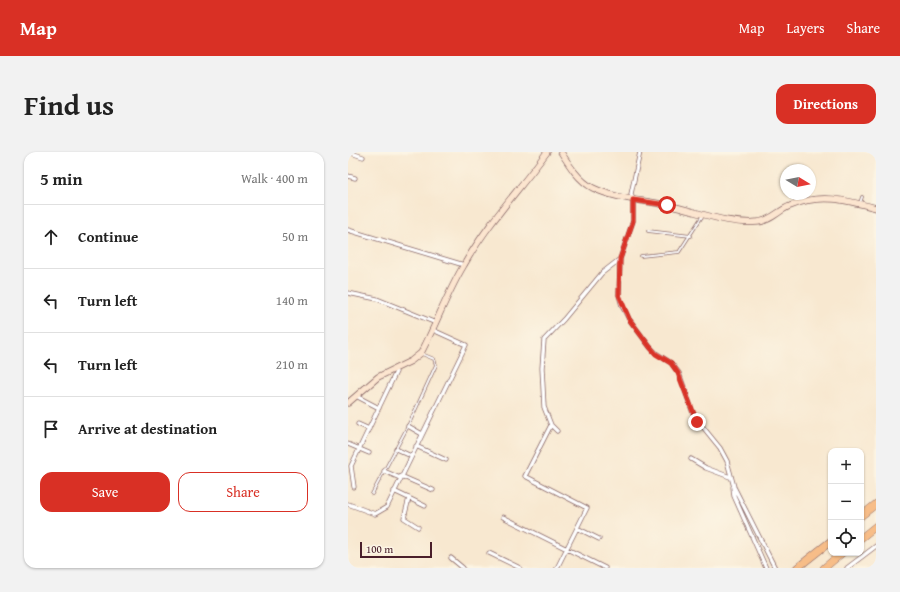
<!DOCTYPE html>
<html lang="en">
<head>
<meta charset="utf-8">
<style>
  body { margin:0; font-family:"Gentium Book Plus",serif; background:#f2f2f2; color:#222 }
  .controls { position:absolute; right:12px; bottom:12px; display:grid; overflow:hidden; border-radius:8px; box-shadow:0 1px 3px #0004 }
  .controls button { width:36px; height:36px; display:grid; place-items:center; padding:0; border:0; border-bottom:1px solid #e0e0e0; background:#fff; color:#222; font:20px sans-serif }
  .compass { position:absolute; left:432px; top:12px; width:36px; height:36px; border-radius:50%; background:#fff; box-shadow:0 1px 3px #0004; rotate:100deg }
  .scale { position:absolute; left:12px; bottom:10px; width:72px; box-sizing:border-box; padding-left:4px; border:2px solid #4a1f2b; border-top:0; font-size:11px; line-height:14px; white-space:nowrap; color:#4a1f2b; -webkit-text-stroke:3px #fcf5e5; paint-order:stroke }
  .stop { position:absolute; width:12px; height:12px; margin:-9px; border:3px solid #d93025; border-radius:50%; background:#fff }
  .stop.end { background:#d93025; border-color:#fff; box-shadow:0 1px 4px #0008 }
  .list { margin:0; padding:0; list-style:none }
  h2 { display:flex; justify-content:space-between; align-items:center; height:52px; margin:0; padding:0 16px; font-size:17px }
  h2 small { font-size:13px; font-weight:400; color:#767676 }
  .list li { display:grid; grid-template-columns:26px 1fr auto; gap:12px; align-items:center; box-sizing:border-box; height:64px; padding:0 16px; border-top:1px solid #e0e0e0 }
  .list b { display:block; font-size:15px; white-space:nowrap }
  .list em { font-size:13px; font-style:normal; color:#767676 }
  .actions { display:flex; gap:8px; padding:12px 16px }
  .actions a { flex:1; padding:9px 0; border:1px solid #d93025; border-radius:12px; text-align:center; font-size:14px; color:#d93025 }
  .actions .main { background:#d93025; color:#fff }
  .icon { flex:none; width:22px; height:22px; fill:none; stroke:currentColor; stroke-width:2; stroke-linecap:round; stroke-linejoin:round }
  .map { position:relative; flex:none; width:528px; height:416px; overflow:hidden; border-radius:12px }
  header { display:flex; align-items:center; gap:24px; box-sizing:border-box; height:56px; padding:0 20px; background:#d93025; color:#fff }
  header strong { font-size:19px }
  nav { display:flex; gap:22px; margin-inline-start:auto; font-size:14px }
  .intro { display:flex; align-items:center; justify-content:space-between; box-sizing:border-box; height:96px; padding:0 24px }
  h1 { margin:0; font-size:28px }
  .button { padding:10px 18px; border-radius:12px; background:#d93025; color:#fff; font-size:14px; font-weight:700 }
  main { display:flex; gap:24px; padding:0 24px }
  aside { flex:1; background:#fff; border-radius:12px; box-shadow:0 1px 3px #0004 }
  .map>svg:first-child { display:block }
</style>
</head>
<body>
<header>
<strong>Map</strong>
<nav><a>Map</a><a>Layers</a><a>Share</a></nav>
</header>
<div class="intro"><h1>Find us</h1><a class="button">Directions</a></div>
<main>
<aside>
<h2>5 min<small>Walk · 400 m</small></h2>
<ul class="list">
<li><svg class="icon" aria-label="ahead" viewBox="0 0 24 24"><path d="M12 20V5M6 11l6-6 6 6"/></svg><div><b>Continue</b></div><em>50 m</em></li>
<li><svg class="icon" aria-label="left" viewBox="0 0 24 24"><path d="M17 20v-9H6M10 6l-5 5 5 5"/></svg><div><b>Turn left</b></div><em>140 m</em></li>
<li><svg class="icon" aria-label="left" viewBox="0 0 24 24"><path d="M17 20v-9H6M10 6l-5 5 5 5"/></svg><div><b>Turn left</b></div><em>210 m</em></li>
<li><svg class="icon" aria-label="arrive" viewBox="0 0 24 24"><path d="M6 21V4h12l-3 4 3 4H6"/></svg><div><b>Arrive at destination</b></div></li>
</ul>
<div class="actions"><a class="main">Save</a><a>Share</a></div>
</aside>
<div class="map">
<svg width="528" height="416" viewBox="0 0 528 416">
  <rect width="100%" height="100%" fill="#fcf5e5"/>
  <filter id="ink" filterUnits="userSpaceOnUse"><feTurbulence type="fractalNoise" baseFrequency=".025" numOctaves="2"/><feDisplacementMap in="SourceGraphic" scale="8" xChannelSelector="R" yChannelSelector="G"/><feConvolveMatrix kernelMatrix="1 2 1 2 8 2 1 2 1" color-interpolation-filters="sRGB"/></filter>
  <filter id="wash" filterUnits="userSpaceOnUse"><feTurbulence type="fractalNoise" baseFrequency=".012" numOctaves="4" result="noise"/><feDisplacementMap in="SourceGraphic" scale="16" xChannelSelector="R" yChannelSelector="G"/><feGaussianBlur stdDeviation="0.9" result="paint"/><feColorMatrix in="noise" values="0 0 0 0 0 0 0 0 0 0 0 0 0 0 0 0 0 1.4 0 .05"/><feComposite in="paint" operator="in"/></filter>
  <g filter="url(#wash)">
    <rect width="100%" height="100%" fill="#f8e8d0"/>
  </g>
  <g filter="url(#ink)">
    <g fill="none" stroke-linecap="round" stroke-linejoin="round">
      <g stroke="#876565" stroke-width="3.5">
        <path id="lane" d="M512,51L514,45
          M300,79L343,84
          M293,104L331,100L355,63
          M24,342L60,274L88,213L86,207L74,202"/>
      </g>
      <g stroke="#876565" stroke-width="5">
        <path id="street" d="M0,0L15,5
          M292,0L283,42L285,48V69L272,107L271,143L274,154L281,167L302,195L308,201L323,211L331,221L346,264L372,296L379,309L386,335L427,416
          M0,24L7,26
          M0,78L116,113
          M0,141L29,147L88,171
          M8,244L31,256
          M10,272L21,277
          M203,273L177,324L239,356L209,416
          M60,274L74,282
          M209,279L203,273L196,255L194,216L196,188L216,167L254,121L272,107
          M0,292L21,301
          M68,294L98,308
          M48,297L63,304
          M343,307L358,316L382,325
          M36,319L52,326
          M53,324L85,338
          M6,335L3,314L48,220L46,217
          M385,335L386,344L418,416
          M46,339L77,354
          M61,346L56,366L70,375
          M0,352L27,362L39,355L118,193L85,178
          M155,365L257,416
          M229,376L251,387
          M141,401L172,416
          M103,406L115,416
          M499,416L528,394"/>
      </g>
      <g stroke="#876565" stroke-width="7">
        <path id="secondary" d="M213,0C221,13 231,29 245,36C268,47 294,48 318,53C349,59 379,73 410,70C423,69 431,58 442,54C472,41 498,48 528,56
          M0,251L30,225L63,209L73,201C88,173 99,141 116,113C139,72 171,38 199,0"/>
      </g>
      <g stroke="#876565" stroke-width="8">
        <path id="highway" d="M513,364L528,352
          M513,386L528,374
          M449,416L483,389
          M476,416L494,401"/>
      </g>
      <use href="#lane" stroke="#fff" stroke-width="2"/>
      <use href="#street" stroke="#fff" stroke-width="3.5"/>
      <use href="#secondary" stroke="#fce5cf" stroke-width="5.5"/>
      <use href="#highway" stroke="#f7bd88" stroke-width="7"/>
    </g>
  </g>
  <g fill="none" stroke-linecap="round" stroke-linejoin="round" filter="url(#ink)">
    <path stroke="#d93025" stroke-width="5" d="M319,53L285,48V69L272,107L271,143L281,167L302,195L308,202L323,211L330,221L349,270"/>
  </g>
</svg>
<div class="controls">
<button>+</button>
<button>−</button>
<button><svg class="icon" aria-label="locate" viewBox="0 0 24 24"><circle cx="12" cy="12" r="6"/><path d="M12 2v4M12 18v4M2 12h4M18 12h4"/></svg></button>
</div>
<svg class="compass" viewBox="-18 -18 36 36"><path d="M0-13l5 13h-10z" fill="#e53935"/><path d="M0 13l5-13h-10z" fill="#767676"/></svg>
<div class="scale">100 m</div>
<div class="stop" style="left:319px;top:53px"></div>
<div class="stop end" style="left:349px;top:270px"></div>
</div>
</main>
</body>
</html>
